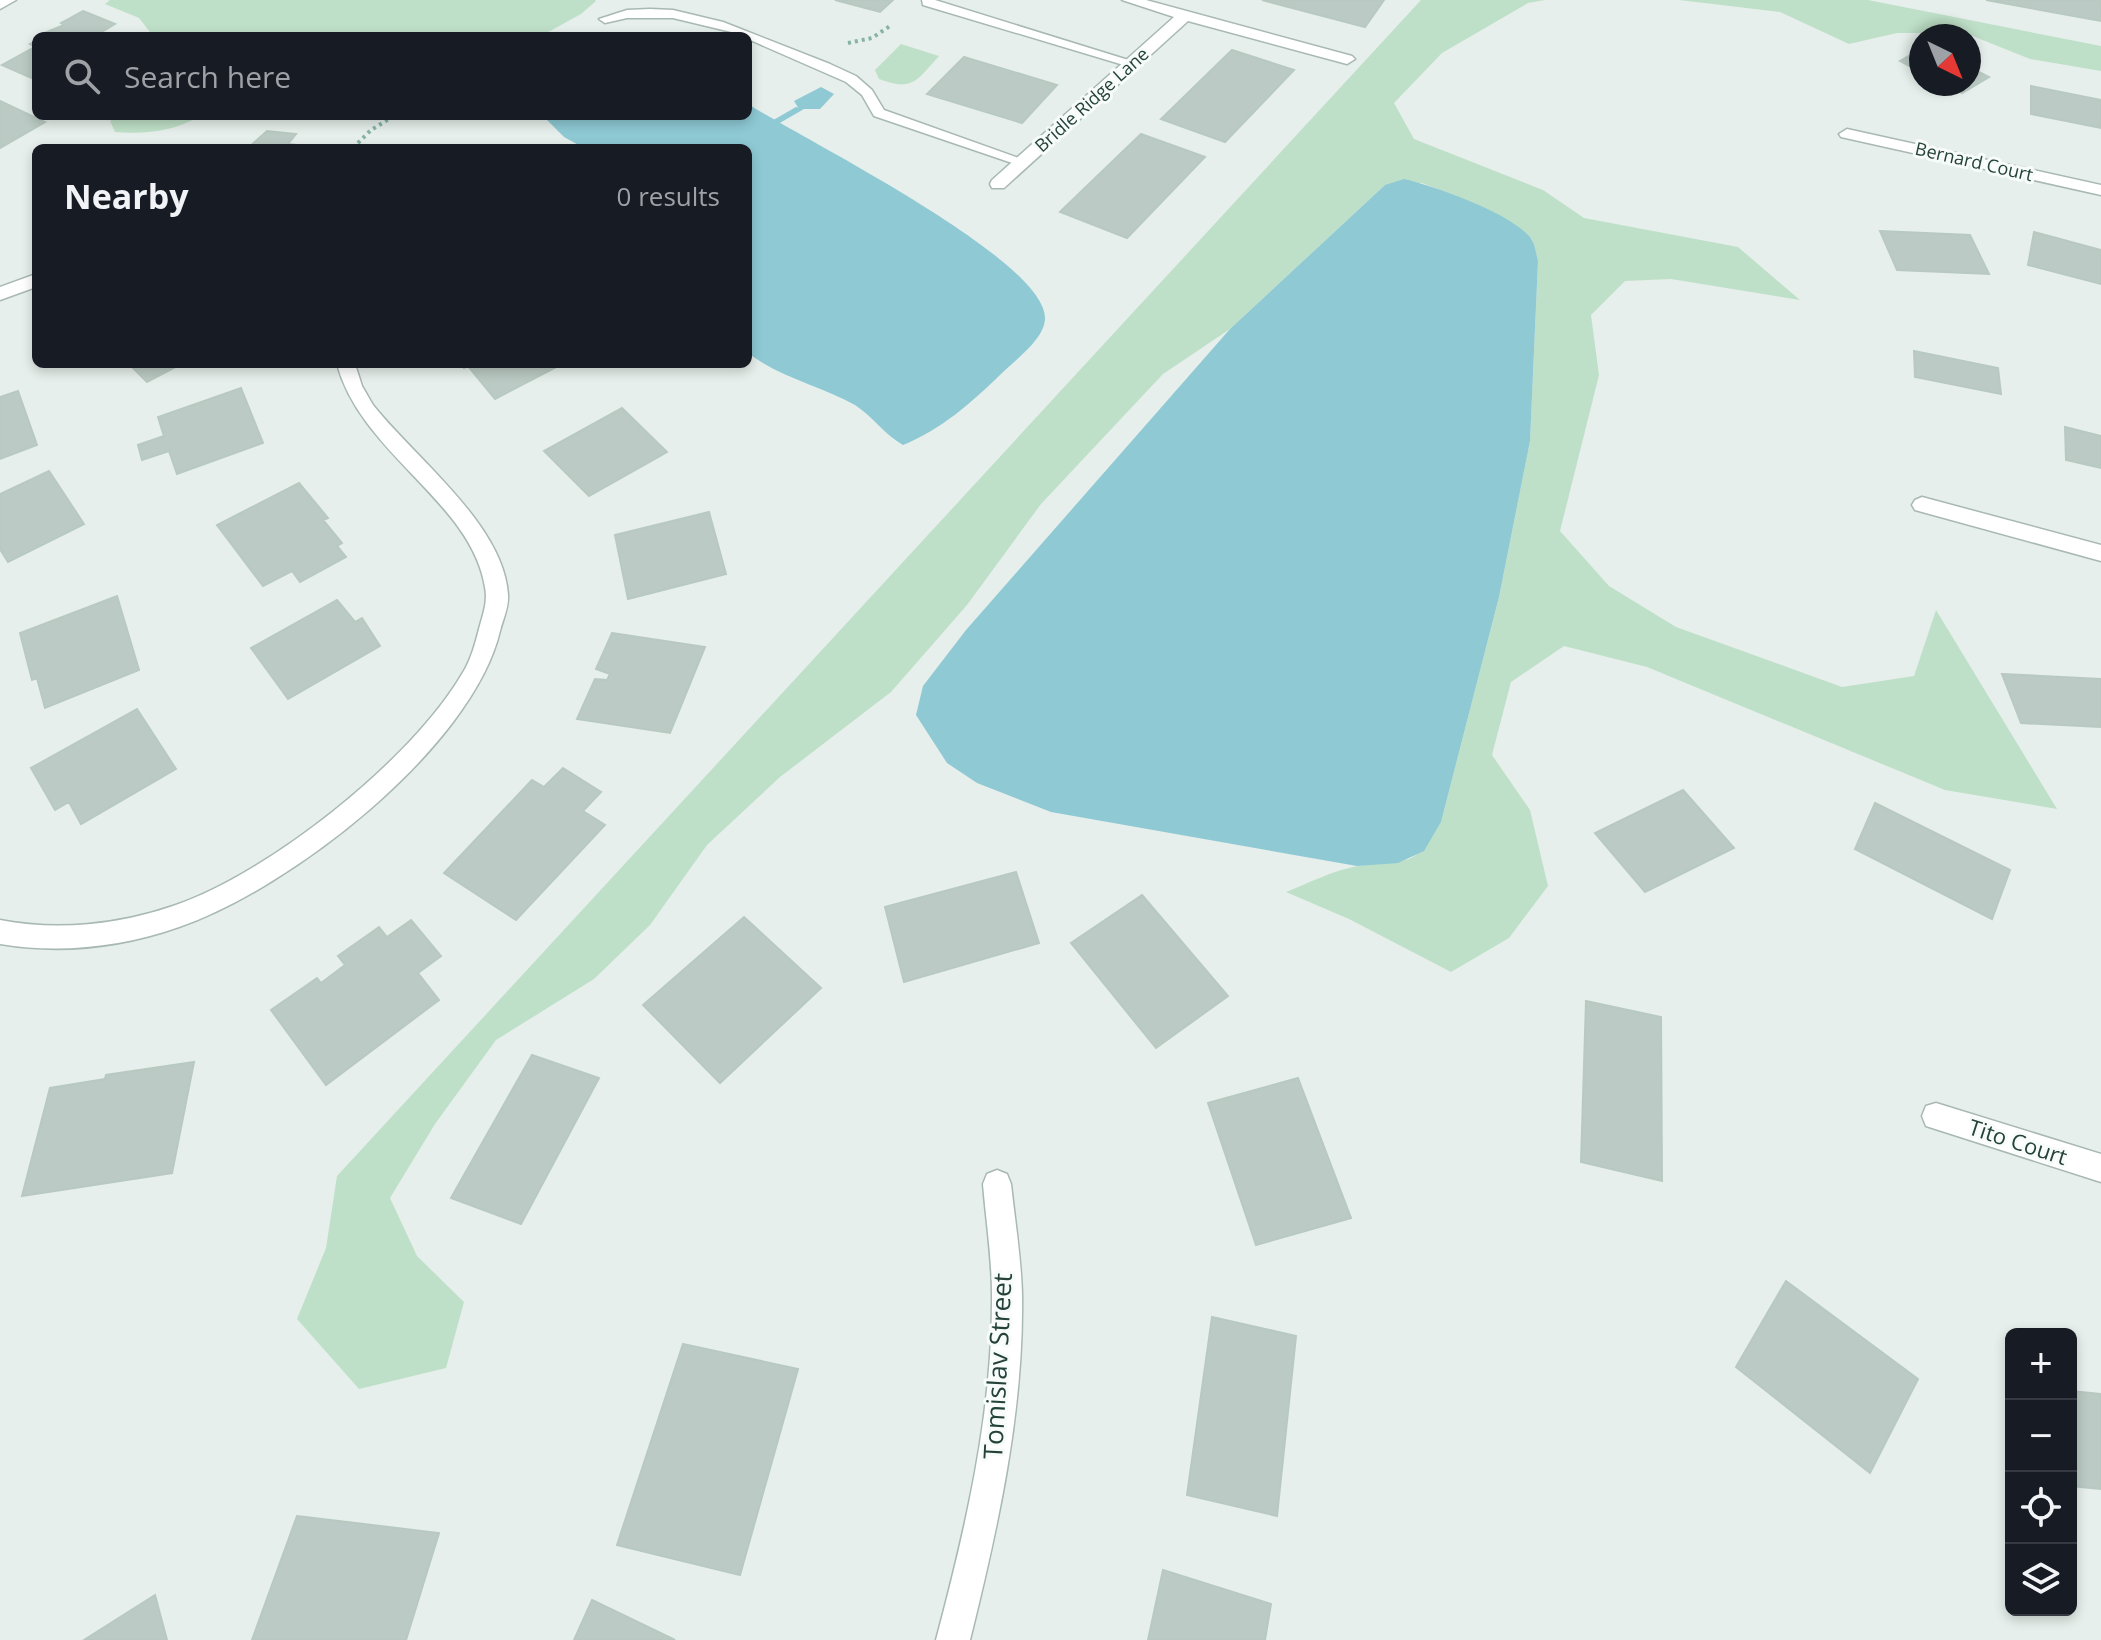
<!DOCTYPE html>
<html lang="en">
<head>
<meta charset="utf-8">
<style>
  body { margin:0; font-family:"Open Sans",sans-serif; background:#20242c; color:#f1f3f6 }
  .controls { position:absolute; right:24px; bottom:24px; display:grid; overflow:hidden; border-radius:12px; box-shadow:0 4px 12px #0003 }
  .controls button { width:72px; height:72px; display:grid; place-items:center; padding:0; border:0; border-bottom:2px solid #363941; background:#171b24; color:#f1f3f6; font:40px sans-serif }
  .compass { position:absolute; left:1909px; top:24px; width:72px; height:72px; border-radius:50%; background:#171b24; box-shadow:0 4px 12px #0003; rotate:137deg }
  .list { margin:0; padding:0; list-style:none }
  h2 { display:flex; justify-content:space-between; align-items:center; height:104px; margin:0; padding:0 32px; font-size:34px }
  h2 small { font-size:26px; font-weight:400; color:#9ea1a6 }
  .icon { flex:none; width:44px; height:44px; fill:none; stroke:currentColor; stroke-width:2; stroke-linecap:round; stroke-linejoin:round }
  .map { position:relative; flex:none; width:2101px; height:1640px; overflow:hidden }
  .search { position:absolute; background:#171b24; box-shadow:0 4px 12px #0003; left:32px; top:32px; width:720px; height:88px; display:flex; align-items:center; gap:20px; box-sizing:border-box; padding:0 28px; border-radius:12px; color:#9ea1a6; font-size:30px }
  .panel { position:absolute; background:#171b24; box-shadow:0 4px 12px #0003; left:32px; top:144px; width:720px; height:224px; border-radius:12px }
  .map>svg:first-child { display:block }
</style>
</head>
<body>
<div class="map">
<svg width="2101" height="1640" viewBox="0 0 2101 1640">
  <rect width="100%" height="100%" fill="#e6efeb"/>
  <path fill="#bfe0c8" d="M110,0H595L596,1L581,14L541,36H153L139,18L105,4Z
    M1421,0H1545L1528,3L1442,53L1394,103L1414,139L1543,190L1584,218L1738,247L1800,300L1671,279L1625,281L1591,315L1599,375L1560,531L1609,586L1676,627L1842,687L1914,676L1936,610L2057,809L1945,790L1647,667L1564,646L1511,682L1492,755L1530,810L1548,886L1509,938L1451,972L1349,919L1286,892C1309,883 1334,870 1358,866C1408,857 1412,872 1441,822L1499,597L1530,441L1538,261L1532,239L1511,223L1469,201L1422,183L1385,185L1230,329L1163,374L1041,504L967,605L891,692L780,777L707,845L650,925L594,979L496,1040L435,1124L390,1198L417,1256L464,1302L446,1368L359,1389L297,1319L326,1248L337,1176Z
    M1679,0H1868L2101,46V71L2030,59L1965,33H1897L1849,44L1780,12Z
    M901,44L939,56C917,80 913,92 879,79L875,70Z
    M118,116H199C174,132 145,134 115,132L110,121Z"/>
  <path fill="#8ec9d4" d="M821,87L834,94L820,109H799L794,101Z
    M748,104C801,138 1045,259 1045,318C1045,339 1015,360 1001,374C971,403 942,429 903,445C884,434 872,416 855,405C821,386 779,377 748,353V148H584L564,137L543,116H748Z
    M1404,179C1437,187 1508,212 1530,237C1535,243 1536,254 1538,261L1530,441L1499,597L1441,822L1424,851L1398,863L1357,866L1051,812L977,783L947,763L916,715L923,686L966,630L1230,329L1385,185Z"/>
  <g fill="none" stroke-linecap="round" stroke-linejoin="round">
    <path fill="#8ec9d4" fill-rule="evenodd" d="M796,107L804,109L778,124L770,122Z"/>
  </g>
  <path fill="#bbcac4" stroke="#b8c9c2" stroke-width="2" d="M835,0H893L880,12Z
    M1262,0H1384L1365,27Z
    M1986,0H2101V21Z
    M83,11L115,24L95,36L42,34L64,25L61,23Z
    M36,41V80L2,65L35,47L30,44Z
    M1921,49V72L1900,61Z
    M1232,50L1294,70L1225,142L1161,119Z
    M964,57L1057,85L1022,123L927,94Z
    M1969,67L1989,77L1962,93L1945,84H1969Z
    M2031,86L2101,100V128L2031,114Z
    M0,101L45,122L0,148Z
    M267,131L296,134L288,144L324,148H248Z
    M1141,134L1205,157L1127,238L1060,212Z
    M1880,231L1970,235L1989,274L1897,270Z
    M2034,232L2101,250V284L2028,265Z
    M1914,351L1998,368L2001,394L1915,377Z
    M129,364H181L147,382Z
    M461,364H562L495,399L468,366L464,368Z
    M241,388L263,443L177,474L169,451L142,460L138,445L164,436L158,417Z
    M18,391L37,445L0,459V397Z
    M622,408L667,452L589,496L544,451Z
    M2065,427L2101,436V468L2066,460Z
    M49,471L84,524L8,562L0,549V494Z
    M299,483L328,518L323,520L342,543L337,546L346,557L300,582L292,571L263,586L217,525Z
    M709,512L726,574L628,599L615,535Z
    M117,596L139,670L45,708L37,678L32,680L20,633Z
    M337,600L355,622L362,618L380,646L288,699L251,648Z
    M612,633L705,647L670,733L577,719L595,679L607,680L610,674L596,669Z
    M2002,674L2101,679V727L2021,723Z
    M137,709L176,769L81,824L69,802L55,810L31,768Z
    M563,768L601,792L583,811L605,825L516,920L444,873L532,780L544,787Z
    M1683,790L1734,848L1645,892L1595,833Z
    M1875,803L2010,870L1992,919L1855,849Z
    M1016,872L1039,943L904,982L885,907Z
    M1142,895L1228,996L1156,1048L1071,943Z
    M744,917L821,988L720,1083L643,1005Z
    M411,920L441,956L418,973L439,1000L326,1085L271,1010L317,978L321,983L345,965L338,956L379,927L387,937Z
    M1586,1001L1661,1017L1662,1181L1581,1162Z
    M532,1055L599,1078L521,1224L451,1198Z
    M194,1062L172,1173L22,1196L50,1088L105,1079L106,1075Z
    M1298,1078L1351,1218L1256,1245L1208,1103Z
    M1786,1281L1918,1379L1870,1473L1736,1367Z
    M1212,1317L1296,1336L1277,1516L1187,1495Z
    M683,1344L798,1369L740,1575L617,1545Z
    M2071,1391L2101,1394V1489L2071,1486Z
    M297,1516L439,1533L406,1640H252Z
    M1163,1570L1271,1604L1265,1640H1148Z
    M155,1595L167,1640H84Z
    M592,1600L675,1640H574Z"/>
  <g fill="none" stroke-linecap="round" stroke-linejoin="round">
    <g stroke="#a8b8b2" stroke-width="3">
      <path id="service" d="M922,0H935L1138,63L1127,66L923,5Z
        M650,9L673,10L723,22L830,64L856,76L872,90L884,110L1030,162L1018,165L874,116L862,95L846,82L748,39V36L673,18H627L605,23L599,19L627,10Z"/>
    </g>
    <g stroke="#a8b8b2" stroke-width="3">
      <path id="minor" d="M1122,0H1146L1352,56L1355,59L1347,64L1188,21L1004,188H992L990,184L992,180L1174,17Z
        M1847,129L2101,185V195L1841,137L1839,134Z
        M36,274V287L0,300V287Z
        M337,364H355L362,386L373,405C415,458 504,525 508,595C509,607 503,619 500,631C472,748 290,889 179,927C122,947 60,954 0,944V920C57,931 118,925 173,906C268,874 411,761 462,674C471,660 475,644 479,629C483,614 488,602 485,587C471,501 361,454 337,364Z
        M1922,497L2101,545V561L1915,510L1912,505L1915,500Z
        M1936,1103L2101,1154V1182L1926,1126L1922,1116L1926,1106Z
        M997,1170L1007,1174L1011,1184C1015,1221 1021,1257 1022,1294C1024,1411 998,1527 970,1640H936C966,1527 993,1412 992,1294C992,1258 986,1221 983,1184L987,1174Z"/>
    </g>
    <g stroke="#a8b8b2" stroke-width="3">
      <path id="tertiary" d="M0,0H16L0,9Z"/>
    </g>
    <path stroke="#86b3a5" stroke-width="4" stroke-dasharray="3 4" stroke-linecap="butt" d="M848,43L872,38L890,26
      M353,148L371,130L394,116"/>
    <use href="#service" fill="#fff" fill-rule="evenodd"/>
    <use href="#minor" fill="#fff" fill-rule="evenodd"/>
    <use href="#tertiary" fill="#fff" fill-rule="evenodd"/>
  </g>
  <g text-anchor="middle" stroke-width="6" stroke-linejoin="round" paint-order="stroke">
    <g font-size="18" fill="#24423a" stroke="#f7fbf9">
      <text transform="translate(1092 100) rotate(-42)" y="6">Bridle Ridge Lane</text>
      <text transform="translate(1974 162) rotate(13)" y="6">Bernard Court</text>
    </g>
    <g font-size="22" fill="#24423a" stroke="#f7fbf9">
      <text transform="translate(2018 1142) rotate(18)" y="8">Tito Court</text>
    </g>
    <g font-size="26" fill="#24423a" stroke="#f7fbf9">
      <text transform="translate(998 1366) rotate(-87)" y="9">Tomislav Street</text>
    </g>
  </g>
</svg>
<div class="controls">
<button>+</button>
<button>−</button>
<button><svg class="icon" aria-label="locate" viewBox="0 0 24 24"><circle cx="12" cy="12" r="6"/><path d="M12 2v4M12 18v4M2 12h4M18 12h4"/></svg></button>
<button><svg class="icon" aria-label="layers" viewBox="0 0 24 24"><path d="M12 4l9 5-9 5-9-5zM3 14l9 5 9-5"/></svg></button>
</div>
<svg class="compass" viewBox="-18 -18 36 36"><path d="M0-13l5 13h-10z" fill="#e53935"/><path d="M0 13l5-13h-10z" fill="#9ea1a6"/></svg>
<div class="search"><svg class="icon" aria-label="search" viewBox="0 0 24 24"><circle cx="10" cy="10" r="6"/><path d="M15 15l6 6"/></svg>Search here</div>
<section class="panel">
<h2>Nearby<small>0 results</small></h2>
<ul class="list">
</ul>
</section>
</div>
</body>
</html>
